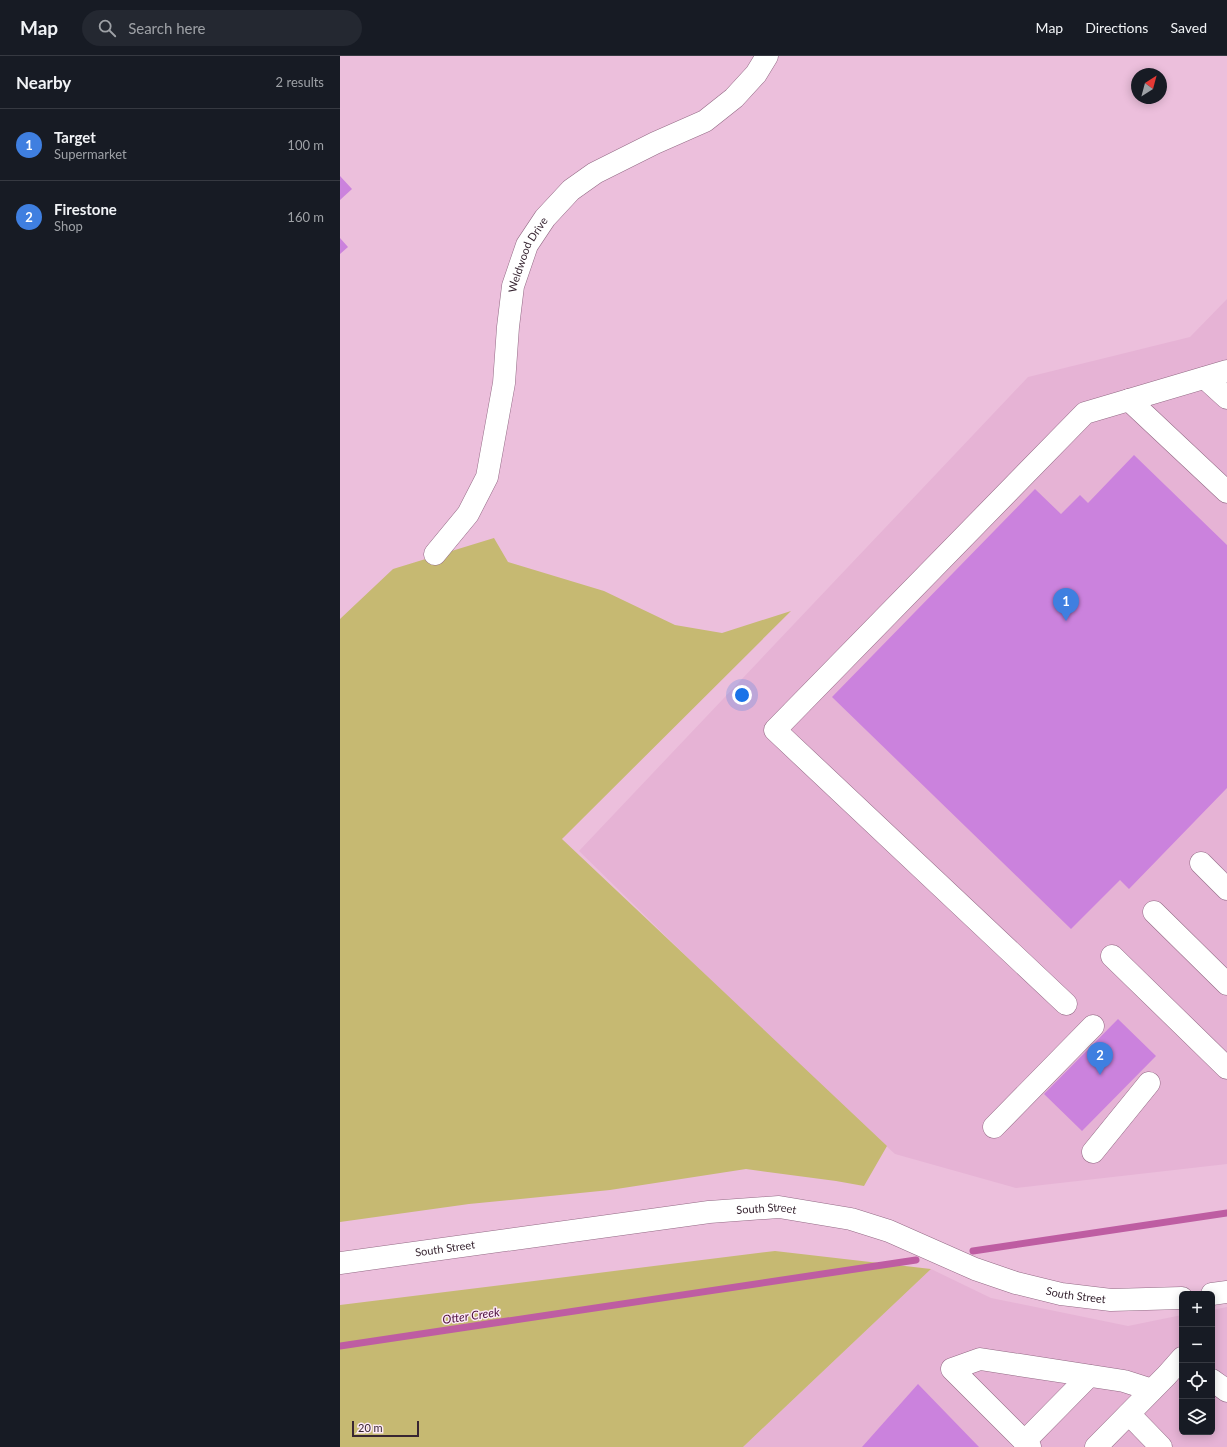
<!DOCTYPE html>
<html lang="en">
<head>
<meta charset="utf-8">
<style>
  body { margin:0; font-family:Lato,sans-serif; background:#242831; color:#f1f3f6 }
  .controls { position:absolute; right:12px; bottom:12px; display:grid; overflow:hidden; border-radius:6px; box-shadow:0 2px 10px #0003 }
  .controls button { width:36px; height:36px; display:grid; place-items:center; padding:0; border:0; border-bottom:1px solid #363941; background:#171b24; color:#f1f3f6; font:20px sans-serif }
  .compass { position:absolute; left:791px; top:12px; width:36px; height:36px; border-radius:50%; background:#171b24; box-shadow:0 2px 10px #0003; rotate:36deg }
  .scale { position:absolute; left:12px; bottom:10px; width:67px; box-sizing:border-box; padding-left:4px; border:2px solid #382632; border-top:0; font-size:11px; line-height:14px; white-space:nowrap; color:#382632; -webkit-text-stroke:3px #fce9f5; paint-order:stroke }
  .you { position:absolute; left:402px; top:639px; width:14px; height:14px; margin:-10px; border:3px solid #fff; border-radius:50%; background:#1a73e8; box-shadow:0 0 0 6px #1a73e833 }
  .badge { display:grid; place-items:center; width:26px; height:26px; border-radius:50%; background:#7c3aed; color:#fff; font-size:13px; font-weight:700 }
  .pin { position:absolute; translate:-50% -33px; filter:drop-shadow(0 1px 2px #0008) }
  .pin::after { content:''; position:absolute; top:21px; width:14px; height:12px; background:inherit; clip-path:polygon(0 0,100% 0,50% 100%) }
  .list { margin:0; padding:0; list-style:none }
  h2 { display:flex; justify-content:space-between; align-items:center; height:52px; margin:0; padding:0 16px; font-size:17px }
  h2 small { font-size:13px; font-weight:400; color:#9ea1a6 }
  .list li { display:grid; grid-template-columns:26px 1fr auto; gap:12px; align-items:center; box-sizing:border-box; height:72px; padding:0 16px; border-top:1px solid #363941 }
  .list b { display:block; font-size:15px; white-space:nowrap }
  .list p { margin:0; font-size:13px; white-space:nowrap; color:#9ea1a6 }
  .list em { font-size:13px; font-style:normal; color:#9ea1a6 }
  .icon { flex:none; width:22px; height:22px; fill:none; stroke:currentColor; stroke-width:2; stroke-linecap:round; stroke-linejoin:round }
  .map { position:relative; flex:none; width:887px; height:1391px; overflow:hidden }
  header { display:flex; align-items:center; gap:24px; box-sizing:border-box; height:56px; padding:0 20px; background:#171b24; border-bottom:1px solid #363941 }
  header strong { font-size:19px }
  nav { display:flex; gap:22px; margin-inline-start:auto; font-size:14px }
  .search { width:280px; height:36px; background:#242831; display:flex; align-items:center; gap:10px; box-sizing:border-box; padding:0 14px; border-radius:22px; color:#9ea1a6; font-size:15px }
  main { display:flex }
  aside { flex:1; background:#171b24 }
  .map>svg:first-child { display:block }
</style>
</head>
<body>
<header>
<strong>Map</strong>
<div class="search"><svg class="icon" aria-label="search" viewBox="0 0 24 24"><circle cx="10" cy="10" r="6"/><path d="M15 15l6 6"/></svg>Search here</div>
<nav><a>Map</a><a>Directions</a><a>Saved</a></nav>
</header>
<main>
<aside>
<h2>Nearby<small>2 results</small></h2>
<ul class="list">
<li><span class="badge" style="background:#3f7fe0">1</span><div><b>Target</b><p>Supermarket</p></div><em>100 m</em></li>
<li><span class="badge" style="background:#3f7fe0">2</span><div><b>Firestone</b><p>Shop</p></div><em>160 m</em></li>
</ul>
</aside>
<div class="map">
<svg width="887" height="1391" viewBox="0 0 887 1391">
  <rect width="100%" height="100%" fill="#ecbfdc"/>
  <path fill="#e6b3d5" d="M887,243V1108L676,1132L555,1098L439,991L239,795L688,321L850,281Z
    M591,1213L651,1242L788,1270L842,1259V1376H872V1254L887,1251V1391H403Z"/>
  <path fill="#c6b972" d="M154,482L168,506L264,535L335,569L382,577L451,555L222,783L547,1090L524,1130L496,1125L406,1113L270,1134L129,1148L0,1166V563L53,513Z
    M435,1195L591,1213L403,1391H0V1249Z"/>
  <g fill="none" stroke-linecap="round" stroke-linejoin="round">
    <path stroke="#be5da2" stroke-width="7" d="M633,1195L887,1157
      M0,1290L576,1204"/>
  </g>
  <path fill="#cb82dd" d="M0,120L12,133L0,144Z
    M0,182L8,191L0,198Z
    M794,399L887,489V732L789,833L780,824L731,873L492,641L695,433L721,458L740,439L748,447Z
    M778,963L816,1000L742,1075L704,1038Z
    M578,1328L639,1391H522Z"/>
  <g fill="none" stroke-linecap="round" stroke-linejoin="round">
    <g stroke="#936a85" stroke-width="23">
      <g id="minor">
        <path d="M865,322L887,342"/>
        <path d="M789,344L887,436"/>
        <path id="s1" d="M95,498L128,458L147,421L164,327L168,271L173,230L187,189L205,162L231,134L255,117L315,87L365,65L394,42L416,18L427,0"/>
        <path d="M861,807L887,833"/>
        <path d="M814,856L887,928"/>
        <path d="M772,900L887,1012"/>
        <path d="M726,948L435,674L745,357L887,315"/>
        <path d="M654,1071L753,970"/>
        <path d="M753,1096L809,1027"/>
        <path id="s2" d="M0,1207L369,1156L439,1151L511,1163L549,1175L635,1213L676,1227L721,1238L771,1244L842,1242"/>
        <path d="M872,1238L887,1236"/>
        <path d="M872,1324L887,1335"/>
        <path d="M789,1358L821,1391"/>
        <path d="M685,1385L749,1320"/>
        <path d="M690,1391L612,1313L640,1303L784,1325L812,1334"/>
        <path d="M756,1391L827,1319L842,1302"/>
      </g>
    </g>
    <use href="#minor" stroke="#fff" stroke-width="22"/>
  </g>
  <g text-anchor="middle" stroke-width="3" stroke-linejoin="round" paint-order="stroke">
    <g font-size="11" fill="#382632" stroke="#fce9f5">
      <text dy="4" stroke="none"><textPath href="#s1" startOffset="321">Weldwood Drive</textPath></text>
      <text dy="4" stroke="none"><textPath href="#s2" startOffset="430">South Street</textPath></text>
      <text dy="4" stroke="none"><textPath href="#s2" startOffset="106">South Street</textPath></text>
      <text dy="4" stroke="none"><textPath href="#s2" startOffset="754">South Street</textPath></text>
    </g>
    <g font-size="12" font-style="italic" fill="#4c0e3d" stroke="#fce9f5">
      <text transform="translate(131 1260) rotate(-8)" y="4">Otter Creek</text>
    </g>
  </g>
</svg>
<div class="controls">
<button>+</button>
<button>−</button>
<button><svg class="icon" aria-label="locate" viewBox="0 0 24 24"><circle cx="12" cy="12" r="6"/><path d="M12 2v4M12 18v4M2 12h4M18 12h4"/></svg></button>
<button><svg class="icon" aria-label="layers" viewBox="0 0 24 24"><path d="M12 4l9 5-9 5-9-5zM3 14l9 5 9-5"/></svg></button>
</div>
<svg class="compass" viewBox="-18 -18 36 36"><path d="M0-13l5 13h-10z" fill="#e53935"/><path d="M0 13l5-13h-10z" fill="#9ea1a6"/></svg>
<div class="scale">20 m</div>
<div class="you"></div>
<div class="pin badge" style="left:726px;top:565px;background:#3f7fe0">1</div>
<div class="pin badge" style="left:760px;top:1019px;background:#3f7fe0">2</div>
</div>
</main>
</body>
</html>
